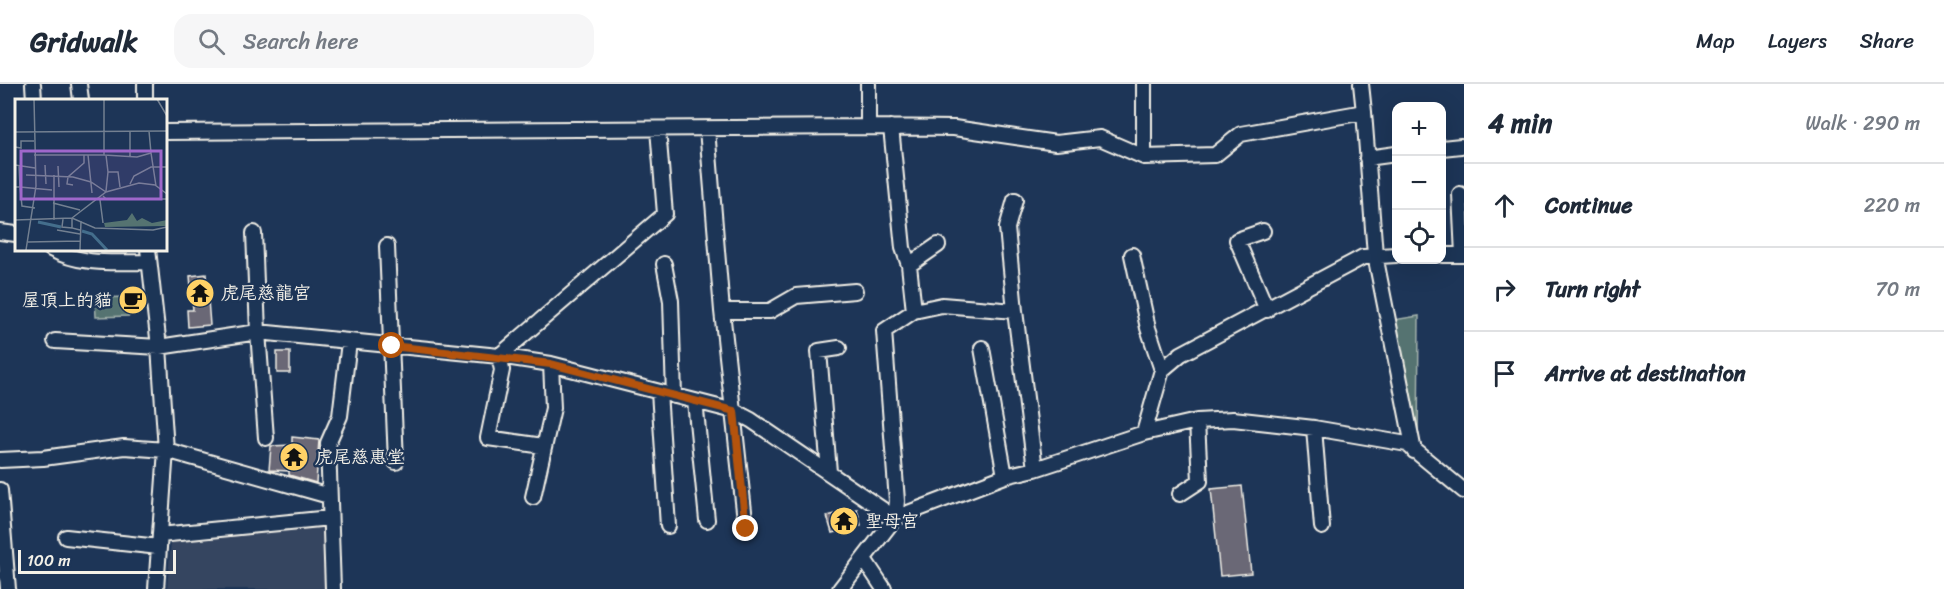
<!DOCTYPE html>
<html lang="en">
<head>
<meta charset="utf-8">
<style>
  body { margin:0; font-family:Sriracha,"LXGW WenKai TC",sans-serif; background:#f6f6f7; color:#1f2937 }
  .controls { position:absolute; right:18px; top:18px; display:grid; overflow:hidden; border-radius:12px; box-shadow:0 6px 24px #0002 }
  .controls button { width:54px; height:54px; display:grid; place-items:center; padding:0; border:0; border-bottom:2px solid #e0e1e3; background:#fff; color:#1f2937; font:30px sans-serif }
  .scale { position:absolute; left:18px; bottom:15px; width:158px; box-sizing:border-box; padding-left:6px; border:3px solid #f4f1e8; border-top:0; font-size:16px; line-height:21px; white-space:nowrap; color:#f4f1e8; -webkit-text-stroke:4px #1d3557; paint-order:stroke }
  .stop { position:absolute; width:18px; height:18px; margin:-14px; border:4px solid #b45309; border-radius:50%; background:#fff }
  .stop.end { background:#b45309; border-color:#fff; box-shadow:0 2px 6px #0008 }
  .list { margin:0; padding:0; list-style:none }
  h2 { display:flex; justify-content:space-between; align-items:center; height:78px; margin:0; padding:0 24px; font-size:26px }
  h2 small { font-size:20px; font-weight:400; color:#747a83 }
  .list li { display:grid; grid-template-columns:39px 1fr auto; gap:18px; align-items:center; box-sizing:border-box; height:84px; padding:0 24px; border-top:2px solid #e0e1e3 }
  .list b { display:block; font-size:22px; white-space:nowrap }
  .list em { font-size:20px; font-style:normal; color:#747a83 }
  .icon { flex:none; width:33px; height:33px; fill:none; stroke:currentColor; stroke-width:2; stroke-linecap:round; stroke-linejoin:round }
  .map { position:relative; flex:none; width:1464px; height:505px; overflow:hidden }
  header { display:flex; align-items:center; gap:36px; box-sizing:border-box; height:84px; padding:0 30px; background:#fff; border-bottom:2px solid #e0e1e3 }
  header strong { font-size:28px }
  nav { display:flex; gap:33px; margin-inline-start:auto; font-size:21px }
  .search { width:420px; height:54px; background:#f6f6f7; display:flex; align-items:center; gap:15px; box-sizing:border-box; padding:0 21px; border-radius:18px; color:#747a83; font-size:22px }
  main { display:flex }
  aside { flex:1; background:#fff }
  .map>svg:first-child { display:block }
</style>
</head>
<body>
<header>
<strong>Gridwalk</strong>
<div class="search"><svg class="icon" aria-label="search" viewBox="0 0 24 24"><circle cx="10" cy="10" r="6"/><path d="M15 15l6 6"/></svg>Search here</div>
<nav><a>Map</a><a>Layers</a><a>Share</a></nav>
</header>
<main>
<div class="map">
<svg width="1464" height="505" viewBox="0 0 1464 505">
  <rect width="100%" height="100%" fill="#1d3557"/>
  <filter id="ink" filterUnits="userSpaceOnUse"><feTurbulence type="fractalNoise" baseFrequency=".0167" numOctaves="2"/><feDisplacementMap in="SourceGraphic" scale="12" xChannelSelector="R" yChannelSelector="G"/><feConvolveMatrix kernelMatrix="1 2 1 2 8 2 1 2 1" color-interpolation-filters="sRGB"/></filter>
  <g filter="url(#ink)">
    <path fill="#344460" d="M329,439L333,505H167L171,457Z"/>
    <path fill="#557371" stroke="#a4b2ac" stroke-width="1.5" d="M127,213L129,232L96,233L95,214Z
      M1419,232L1418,365L1393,236Z"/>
    <path fill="#6b6876" stroke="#f4f1e8" stroke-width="1.5" d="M206,190L210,241L188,243L187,226H193L190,192Z
      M277,268H290V289H277Z
      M292,353L319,356L316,399L289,391V387L269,386L271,362L292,361Z
      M1242,402L1251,489L1220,492L1211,405Z
      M857,425L861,441L832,449L827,432Z"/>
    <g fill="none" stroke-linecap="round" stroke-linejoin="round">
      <g stroke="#f4f1e8" stroke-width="18">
        <path id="minor" d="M33,0L34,16
          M79,0L81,16
          M145,0V16
          M1144,0V73
          M1361,0L1364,28
          M868,43L954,44L1056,59L1100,54L1144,73L1215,71L1241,50L1364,28L1375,171L1414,367
          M891,43L903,164L909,181L914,227L942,221L1015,227L1035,385
          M707,45L722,227L746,445
          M165,48L868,43V0
          M1442,64L1461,62
          M1367,74L1396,70
          M1460,110L1463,171
          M1263,147L1237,156L1267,226
          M0,148L16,150
          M254,149L258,248L266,354
          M387,162L396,378
          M51,165C82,182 114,178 148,178
          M148,165L159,263L166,366L156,505
          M1132,171L1148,244L1162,286
          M1442,171H1464
          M664,180L671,217L674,312
          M909,181L938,161
          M722,227H770L796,212L855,207
          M1015,227L1007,144L1015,116
          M55,257L159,263L258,248L499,272L551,280L734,327L751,336L895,434
          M982,264L1005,392
          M659,308L668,442
          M695,317L707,436
          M1314,344L1322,443
          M1144,349L1162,286L1181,270L1363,173L1396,171
          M543,362L488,354L502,286L499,272L665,130L658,45
          M0,376L43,374L124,363L166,366L329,412
          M829,388L819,267L839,264
          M0,406L8,505
          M1180,410L1200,397L1197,337
          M533,413L553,324L551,280
          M895,434L1005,392L1035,385L1144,349L1197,337L1233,335L1314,344L1407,360L1464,407
          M160,451L330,434
          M66,453L159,463
          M864,475L884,505
          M333,505L328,359L340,332L349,258
          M840,505L895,434L897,417L884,247L914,227"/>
      </g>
      <use href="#minor" stroke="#1d3557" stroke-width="14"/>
    </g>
  </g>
  <g fill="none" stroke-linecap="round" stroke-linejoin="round" filter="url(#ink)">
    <path stroke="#b45309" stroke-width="8" d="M392,262L551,280L734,327L746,445"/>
  </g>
  <defs>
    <g id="temple-disc" transform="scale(1.5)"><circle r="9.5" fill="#ffd166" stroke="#1d3557"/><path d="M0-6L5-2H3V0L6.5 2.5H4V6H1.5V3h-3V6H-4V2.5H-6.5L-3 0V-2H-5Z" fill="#111"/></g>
    <g id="cafe-disc" transform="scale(1.5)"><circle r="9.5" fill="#ffd166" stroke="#1d3557"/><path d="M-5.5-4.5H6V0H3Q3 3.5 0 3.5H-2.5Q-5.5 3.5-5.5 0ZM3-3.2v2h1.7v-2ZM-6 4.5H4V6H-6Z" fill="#111"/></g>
  </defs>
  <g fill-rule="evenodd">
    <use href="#temple-disc" x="200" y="209"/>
    <use href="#cafe-disc" x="133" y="216"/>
    <use href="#temple-disc" x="294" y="373"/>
    <use href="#temple-disc" x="844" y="437"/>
  </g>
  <g text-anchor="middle" stroke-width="5" stroke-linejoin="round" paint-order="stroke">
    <g font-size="18" fill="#f4f1e8" stroke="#1d3557" text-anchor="start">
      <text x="221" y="215">虎尾慈龍宮</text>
      <text x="112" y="222" text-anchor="end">屋頂上的貓</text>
      <text x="315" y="379">虎尾慈惠堂</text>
      <text x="865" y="443">聖母宮</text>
    </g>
  </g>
  <g transform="translate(15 15)">
    <rect width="152" height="152" fill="#1d3557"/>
    <path d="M117,114L122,122L127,119L137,124L152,121L151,127L90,128L89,124L112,121Z" fill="#557371"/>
    <path fill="none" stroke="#446e8c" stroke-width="3" d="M23,123L46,128M67,132L77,135L92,151"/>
    <path fill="none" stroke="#738091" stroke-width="1.5" d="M142,0L152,17M115,32V58M134,32L136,54M0,33L152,32M0,48L6,49V42H19M19,56H89V0M73,56L77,94M89,56L122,58L136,54L141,87M91,56L93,73H103L105,88M0,66L20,69M4,66L5,88L37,91M30,66L31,85M43,67L44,88M11,76L58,78L76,83L91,93M39,76V121M115,85L119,77L136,68H152M58,86L52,85L53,78L69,64V56M0,88H5L7,107L20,109M91,92L93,73M88,97L91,100H152M85,101L88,124M38,104L65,111M48,120L47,128L57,129M0,121L57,119L80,129L138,131L152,128M42,131L65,135M65,131L57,129V119L91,93L124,84L140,86L152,95M13,143L65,142M11,151L21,87L19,0M65,151L66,122"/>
    <path fill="#9f67cb" fill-opacity="0.15" stroke="#9f67cb" stroke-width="3" d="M6,52H146V100H6Z"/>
    <rect width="152" height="152" fill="none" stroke="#f4f1e8" stroke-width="3"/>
  </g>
</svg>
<div class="controls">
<button>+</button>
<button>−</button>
<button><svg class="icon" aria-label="locate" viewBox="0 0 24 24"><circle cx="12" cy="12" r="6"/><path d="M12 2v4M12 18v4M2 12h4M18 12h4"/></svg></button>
</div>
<div class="scale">100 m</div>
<div class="stop" style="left:392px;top:262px"></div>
<div class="stop end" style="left:746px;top:445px"></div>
</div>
<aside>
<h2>4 min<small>Walk · 290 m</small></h2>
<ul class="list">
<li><svg class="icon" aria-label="ahead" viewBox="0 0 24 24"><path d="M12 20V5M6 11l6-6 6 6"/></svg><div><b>Continue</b></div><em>220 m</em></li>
<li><svg class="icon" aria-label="right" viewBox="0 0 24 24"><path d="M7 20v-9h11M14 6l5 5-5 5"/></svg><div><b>Turn right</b></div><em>70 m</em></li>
<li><svg class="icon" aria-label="arrive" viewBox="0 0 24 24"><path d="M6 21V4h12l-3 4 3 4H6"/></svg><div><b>Arrive at destination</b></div></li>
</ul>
</aside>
</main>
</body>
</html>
